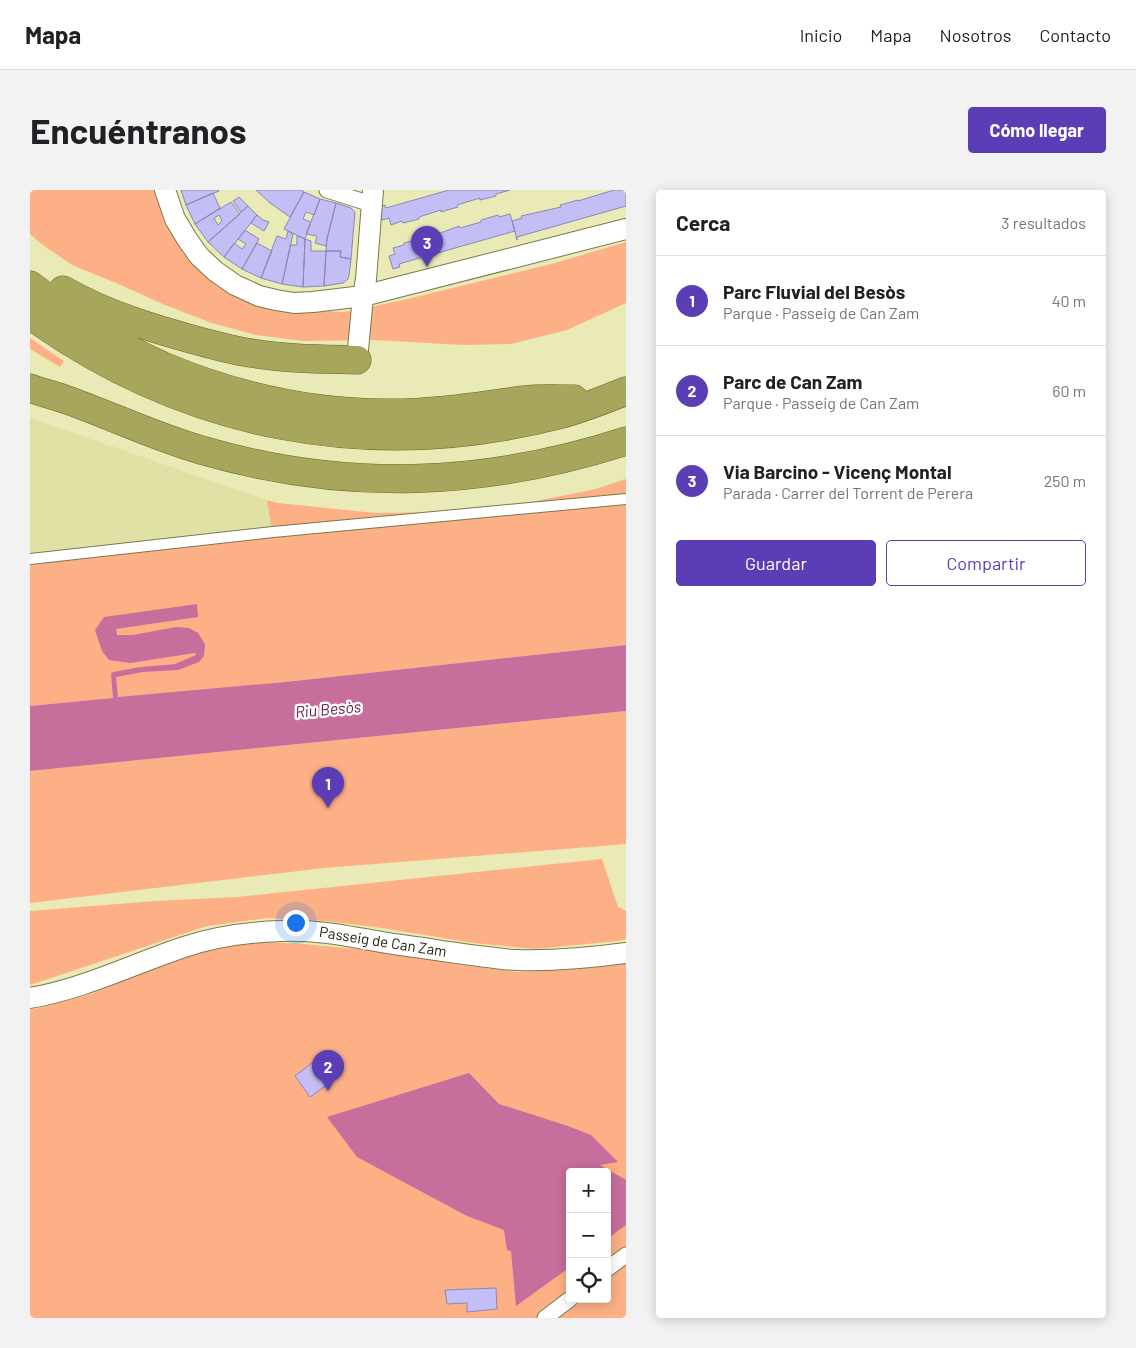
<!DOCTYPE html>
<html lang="es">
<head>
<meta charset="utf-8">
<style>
  body { margin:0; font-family:Barlow,sans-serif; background:#f2f2f2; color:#202124 }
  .controls { position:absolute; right:15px; bottom:15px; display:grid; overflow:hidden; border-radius:5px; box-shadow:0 2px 12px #0003 }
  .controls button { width:45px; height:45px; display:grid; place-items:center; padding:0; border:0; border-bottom:1px solid #e0e0e0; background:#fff; color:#202124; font:25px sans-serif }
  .you { position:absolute; left:265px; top:732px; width:18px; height:18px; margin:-12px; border:4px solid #fff; border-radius:50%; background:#1a73e8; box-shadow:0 0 0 8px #1a73e833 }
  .badge { display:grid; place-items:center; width:32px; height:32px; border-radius:50%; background:#5b3eb6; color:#fff; font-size:16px; font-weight:700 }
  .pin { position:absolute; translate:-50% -41px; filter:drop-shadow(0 1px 2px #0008) }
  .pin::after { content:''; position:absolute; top:26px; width:18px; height:15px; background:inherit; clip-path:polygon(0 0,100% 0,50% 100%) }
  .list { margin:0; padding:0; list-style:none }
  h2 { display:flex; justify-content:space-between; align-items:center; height:65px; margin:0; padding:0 20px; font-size:21px }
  h2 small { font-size:16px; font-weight:400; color:#757577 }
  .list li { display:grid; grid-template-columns:32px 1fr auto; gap:15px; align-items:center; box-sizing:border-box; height:90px; padding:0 20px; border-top:1px solid #e0e0e0 }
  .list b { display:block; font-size:19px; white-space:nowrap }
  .list p { margin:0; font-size:16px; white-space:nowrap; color:#757577 }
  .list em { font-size:16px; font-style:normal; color:#757577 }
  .actions { display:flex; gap:10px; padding:15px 20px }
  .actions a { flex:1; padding:11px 0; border:1px solid #5b3eb6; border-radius:5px; text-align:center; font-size:18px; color:#5b3eb6 }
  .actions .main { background:#5b3eb6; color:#fff }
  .icon { flex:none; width:28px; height:28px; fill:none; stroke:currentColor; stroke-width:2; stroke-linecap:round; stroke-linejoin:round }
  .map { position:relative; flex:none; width:596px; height:1128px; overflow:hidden; border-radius:5px }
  header { display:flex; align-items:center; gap:30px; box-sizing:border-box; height:70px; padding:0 25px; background:#fff; border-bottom:1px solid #e0e0e0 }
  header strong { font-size:24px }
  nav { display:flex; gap:28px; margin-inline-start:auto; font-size:18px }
  .intro { display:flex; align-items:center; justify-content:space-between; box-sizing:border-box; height:120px; padding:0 30px }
  h1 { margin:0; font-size:35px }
  .button { padding:12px 22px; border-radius:5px; background:#5b3eb6; color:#fff; font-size:18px; font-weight:700 }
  main { display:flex; gap:30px; padding:0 30px }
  aside { flex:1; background:#fff; border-radius:5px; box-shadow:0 2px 12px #0003 }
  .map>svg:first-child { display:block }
</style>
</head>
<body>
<header>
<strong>Mapa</strong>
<nav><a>Inicio</a><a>Mapa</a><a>Nosotros</a><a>Contacto</a></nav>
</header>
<div class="intro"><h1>Encuéntranos</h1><a class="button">Cómo llegar</a></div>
<main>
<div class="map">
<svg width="596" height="1128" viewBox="0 0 596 1128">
  <rect width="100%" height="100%" fill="#e9eab6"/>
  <path fill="#e0e1a5" d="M0,228L237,310L243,347L0,374Z"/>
  <path fill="#fdaf86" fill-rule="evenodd" d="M0,0H127L186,92L232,118L314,122L369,111L525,73L596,52V113L537,140L481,154L433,155L345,150L274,151L226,145L182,133L135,115L86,93L42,75L10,53L0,44Z
    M0,148L34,171L30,177L0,159Z
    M596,289V455L255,492L0,516V374L243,347L237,310L248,313L345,323L427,322L481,316L566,299Z
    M596,521V654L294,678L0,713V581Z
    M572,669L588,717L596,721V749L588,751L505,759L443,753L352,738L296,731L238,728L177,736L0,795V721L125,711L207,707Z
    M232,752L274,754L358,762L430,775L488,782L571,777L596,773V1128H0V820L61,804L123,778L190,757ZM540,982H577V1109H540Z"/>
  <path fill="#c86e9d" d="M167,414L168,427L86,439L87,445H103L146,437L159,438L168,443L175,454L174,466L169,472L148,480L113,482L86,487L88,507L255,492L596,455V521L0,581V516L83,508L81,484L83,482L111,477L145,474L166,465L165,463L100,473L79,470L72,461L65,440L74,427Z
    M439,883L469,914L538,936L561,945L588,972L570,975L596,990V1035L577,1049V982H540V1077L486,1116L481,1061L477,1060L474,1040L437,1026L327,967L297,927Z"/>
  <path fill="#c3bef5" stroke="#8b87b4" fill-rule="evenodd" d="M151,0H189V1L156,15Z
    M226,0H272L274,2L260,27L240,13Z
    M419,0H480L466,4V6L450,10V8L427,15L428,17L411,22V20L389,27V29L373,33L372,31L361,35L359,28L352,30L349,17L355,15L356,18Z
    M584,0H596V16L487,47V50L482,31L492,28L491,26L531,17L530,15L548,10V11Z
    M274,2L290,9L284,25L276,22L273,29L281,32L275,49L254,39Z
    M183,3L190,18L165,34L156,15Z
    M209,7L218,16L211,22L203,11Z
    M290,9L306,13L297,49L296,56L285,53L287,46L276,44Z
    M201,12L210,24L178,52L165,34ZM189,25L192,31L188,35L184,28Z
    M306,13L321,18L325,22L321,69L310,67L311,61H296L297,49Z
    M218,16L227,25L194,67L178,52Z
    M480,24L485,41L369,74L370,77L363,79L359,66L365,64L363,58L374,55V53L391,48L392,50L429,36L430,38L451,32V30L468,25L469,27Z
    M227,25L233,30L239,32L234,41L221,33Z
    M215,40L229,49L212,79L194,67L204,53L212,59L216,54L208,49Z
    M258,41L263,44L252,94L231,88L247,46L256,49Z
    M267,46L275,49L273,97L252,94L260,57V55H267Z
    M275,49L281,51V61H296L294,96L273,97Z
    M227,53L242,61L231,88L212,79Z
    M296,61H311L310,67L321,69L319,85L318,89L313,93L294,96Z
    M290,867L305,889L280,907L265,886Z
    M466,1098L467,1119L437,1122V1113L417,1114L415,1100Z"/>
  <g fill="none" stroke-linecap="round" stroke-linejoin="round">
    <g stroke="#7a7a4a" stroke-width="12">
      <path id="service" d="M0,369L243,342L596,309"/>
    </g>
    <g stroke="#7a7a4a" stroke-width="17">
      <path id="pedestrian" d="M297,0L341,14
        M577,1079L596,1065
        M515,1128L540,1109"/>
    </g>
    <g stroke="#7a7a4a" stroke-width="22">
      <path id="minor" d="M135,0L145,29L157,49L169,66L185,81L205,95L229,106L246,110L264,113L283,112L333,106L596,39
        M327,170L333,106L336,89L343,0
        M0,808C53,799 103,774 154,757C184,747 219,742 251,741C289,739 326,748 363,754C394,758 425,763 457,767C467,768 477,770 487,770C523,771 560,768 596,763"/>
    </g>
    <g stroke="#696825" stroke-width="29">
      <path id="trunk" d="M0,95C41,126 86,155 133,176C202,205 279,223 355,223C402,224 448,216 494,210C511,208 527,209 544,209
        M33,100C77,125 124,139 172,152C188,156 205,161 221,163C256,169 292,169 327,170
        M0,125C157,238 340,273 528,225C551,219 574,210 596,201
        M0,198C13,203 27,206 40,211C84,227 126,247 171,260C316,302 453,297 596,251"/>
    </g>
    <use href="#service" stroke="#fff" stroke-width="10"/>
    <use href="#pedestrian" stroke="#fff" stroke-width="15"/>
    <use href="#minor" stroke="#fff" stroke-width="20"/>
    <use href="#trunk" stroke="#a7a65c" stroke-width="28"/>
  </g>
  <g text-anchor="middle" stroke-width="5" stroke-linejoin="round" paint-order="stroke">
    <g font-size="15" fill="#1f1f0b" stroke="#fff">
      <text transform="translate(353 752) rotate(9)" y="5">Passeig de Can Zam</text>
    </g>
    <g font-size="16" font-style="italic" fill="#6b194a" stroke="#fff">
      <text transform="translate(298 519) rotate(-5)" y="6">Riu Besòs</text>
    </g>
  </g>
</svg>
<div class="controls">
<button>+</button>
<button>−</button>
<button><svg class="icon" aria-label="locate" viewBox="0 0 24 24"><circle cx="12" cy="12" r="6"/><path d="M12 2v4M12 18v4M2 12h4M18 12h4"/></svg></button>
</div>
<div class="you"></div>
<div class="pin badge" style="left:298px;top:618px">1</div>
<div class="pin badge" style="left:298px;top:901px">2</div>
<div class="pin badge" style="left:397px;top:77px">3</div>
</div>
<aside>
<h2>Cerca<small>3 resultados</small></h2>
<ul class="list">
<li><span class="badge">1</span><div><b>Parc Fluvial del Besòs</b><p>Parque · Passeig de Can Zam</p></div><em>40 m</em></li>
<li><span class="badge">2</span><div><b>Parc de Can Zam</b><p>Parque · Passeig de Can Zam</p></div><em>60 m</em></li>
<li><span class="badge">3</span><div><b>Via Barcino - Vicenç Montal</b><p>Parada · Carrer del Torrent de Perera</p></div><em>250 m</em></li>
</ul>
<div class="actions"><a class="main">Guardar</a><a>Compartir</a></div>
</aside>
</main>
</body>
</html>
